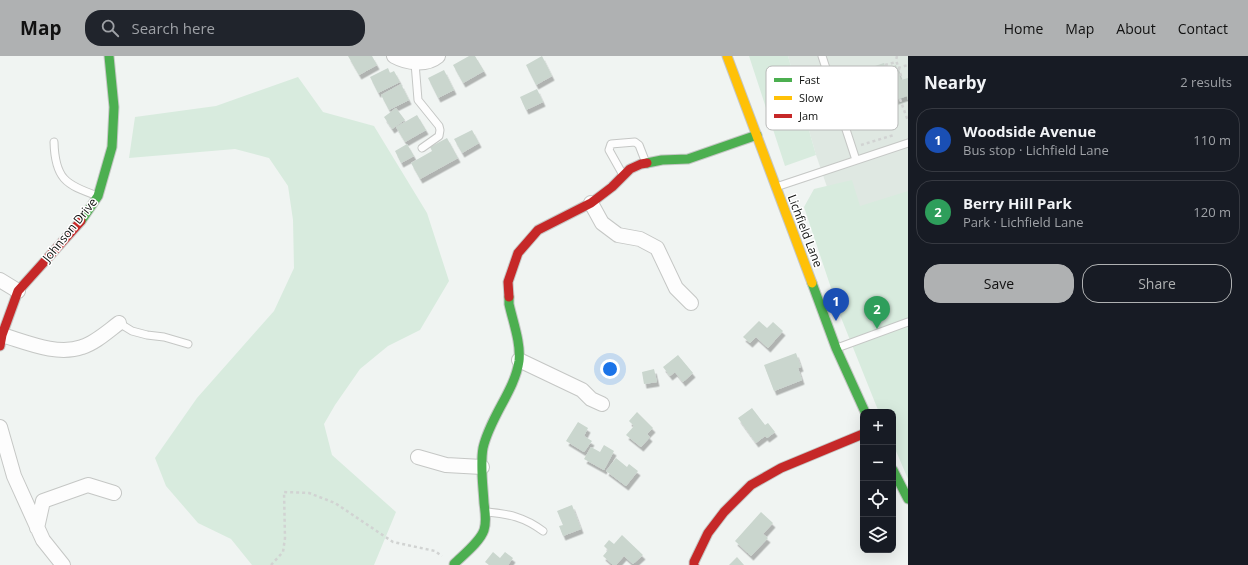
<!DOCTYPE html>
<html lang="en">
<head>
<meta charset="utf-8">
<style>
  body { margin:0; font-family:"Open Sans",sans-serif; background:#20242c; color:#f1f3f6 }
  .controls { position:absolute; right:12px; bottom:12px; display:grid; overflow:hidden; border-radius:8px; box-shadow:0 4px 16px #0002 }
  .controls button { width:36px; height:36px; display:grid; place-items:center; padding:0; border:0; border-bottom:1px solid #363941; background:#171b24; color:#f1f3f6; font:20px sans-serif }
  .you { position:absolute; left:610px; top:313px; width:14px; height:14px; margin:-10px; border:3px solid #fff; border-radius:50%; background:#1a73e8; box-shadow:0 0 0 6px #1a73e833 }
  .badge { display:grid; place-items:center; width:26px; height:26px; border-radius:50%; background:#afb1b2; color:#fff; font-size:13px; font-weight:700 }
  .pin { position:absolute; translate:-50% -33px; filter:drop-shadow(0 1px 2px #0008) }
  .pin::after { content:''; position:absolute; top:21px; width:14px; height:12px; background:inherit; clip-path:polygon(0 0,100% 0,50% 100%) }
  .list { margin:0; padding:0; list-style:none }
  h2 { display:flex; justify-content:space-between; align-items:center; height:52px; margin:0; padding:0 16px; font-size:17px }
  h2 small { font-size:13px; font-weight:400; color:#9ea1a6 }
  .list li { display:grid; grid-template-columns:26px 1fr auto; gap:12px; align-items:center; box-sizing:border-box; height:64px; margin:0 8px 8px; padding:0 8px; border:1px solid #363941; border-radius:16px }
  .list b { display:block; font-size:15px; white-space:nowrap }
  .list p { margin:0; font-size:13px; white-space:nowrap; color:#9ea1a6 }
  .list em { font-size:13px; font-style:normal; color:#9ea1a6 }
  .actions { display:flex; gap:8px; padding:12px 16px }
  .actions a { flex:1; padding:9px 0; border:1px solid #afb1b2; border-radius:16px; text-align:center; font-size:14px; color:#afb1b2 }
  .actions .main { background:#afb1b2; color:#111 }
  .icon { flex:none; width:22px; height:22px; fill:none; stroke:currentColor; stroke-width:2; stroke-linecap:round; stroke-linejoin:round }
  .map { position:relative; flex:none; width:908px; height:509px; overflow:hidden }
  header { display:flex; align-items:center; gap:24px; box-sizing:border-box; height:56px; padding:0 20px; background:#afb1b2; color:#111 }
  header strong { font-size:19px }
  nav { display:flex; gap:22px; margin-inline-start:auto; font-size:14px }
  .search { width:280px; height:36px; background:#20242c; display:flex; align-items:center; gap:10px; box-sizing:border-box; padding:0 14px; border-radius:16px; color:#9ea1a6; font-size:15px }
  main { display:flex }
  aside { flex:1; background:#171b24 }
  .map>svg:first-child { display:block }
</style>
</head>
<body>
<header>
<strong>Map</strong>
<div class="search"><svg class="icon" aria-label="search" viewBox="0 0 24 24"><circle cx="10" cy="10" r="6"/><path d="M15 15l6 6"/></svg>Search here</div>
<nav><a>Home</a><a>Map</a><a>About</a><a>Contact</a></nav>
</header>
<main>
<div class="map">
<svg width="908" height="509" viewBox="0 0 908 509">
  <defs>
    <filter id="shadow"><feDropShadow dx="2.5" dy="4.5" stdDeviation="0" flood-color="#0004"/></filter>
  </defs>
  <rect width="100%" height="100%" fill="#f0f4f2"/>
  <path fill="#dfe8e2" d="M788,0H908V140L837,160L816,99Z"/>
  <path fill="#d8ebde" d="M749,0H788L816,99L785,110Z
    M298,21L323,56L374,70L427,157L449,225L420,274L388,290L360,313L335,349L324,368L332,399L396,456L374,509H252L231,483L198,467L166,430L155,402L197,342L274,255L294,212L293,164L288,130L269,102L235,93L129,102L135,61L216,50Z
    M852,124L860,150L908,135V423L893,388V356H879L876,349L840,259L804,151L814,133Z"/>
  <path fill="#cad6ce" filter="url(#shadow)" d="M348,0H372L377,9L359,19Z
    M469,0H475L484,15L463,27L453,9Z
    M542,0L552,20L536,29L526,9Z
    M884,7L886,13L896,9L901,24L908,22V44L907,40L890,46L891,50L856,62L849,42L856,40L848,19Z
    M388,12L390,17L394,15L400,26L378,37L370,21Z
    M444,14L454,34L438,42L428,22Z
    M401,28L409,44L389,54L381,39Z
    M537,33L543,46L526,54L520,41Z
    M396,52L405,64L392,73L384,61Z
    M417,59L426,74L405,86L396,71Z
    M472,74L479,87L462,97L454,83Z
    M447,82L458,102L420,123L411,107L432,95L430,91Z
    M407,88L414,100L401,107L395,95Z
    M759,265L767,272L773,266L783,275L768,292L756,281L750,287L743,281Z
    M796,297L801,311L798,312L802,324L774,335L764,309Z
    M678,299L693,317L683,326L675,316L670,320L663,311Z
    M654,313L657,326L644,328L642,316Z
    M752,352L765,369L768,367L775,376L767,382L765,380L756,387L738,362Z
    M637,356L653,372L647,378L650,381L641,391L626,379L634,370L629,365Z
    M578,366L588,372L584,380L592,385L584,396L566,385Z
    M604,389L614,395L604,414L584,403L591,391L600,396Z
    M616,402L627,411L629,408L638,415L626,430L606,415Z
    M572,449L581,473L563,480L559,470L563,469L557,455Z
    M761,456L773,467L763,478L768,482L751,500L735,485Z
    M622,479L643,499L633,508L624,500L616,509H613L603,500L608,494L604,490L609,484L614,488Z
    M493,496L500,502L505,496L513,502L508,509H489L485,506Z
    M737,501L744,509H729Z"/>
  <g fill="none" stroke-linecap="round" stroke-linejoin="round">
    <g stroke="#c5c7c5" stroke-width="9">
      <path id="lane" d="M822,0L856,104
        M415,7L418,44L439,70L440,74L439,80L422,92
        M54,86C55,122 65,129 98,140
        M623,119L609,94L611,88L635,86L639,89L646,107
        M776,131L908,87
        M119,267L132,275L147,279L164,281L188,288
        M837,292L908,266
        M487,456C509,458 524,461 543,475"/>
    </g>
    <g stroke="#c5c7c5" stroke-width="16">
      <path id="street" d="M394,0C407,7 426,10 438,0
        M591,147L602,167L618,179L640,183L657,192L676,232L691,247
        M0,224L18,235
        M2,279C26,286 57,300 82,291C95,287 107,276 119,267
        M519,304L582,334L591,343L602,348
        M0,371L14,420L43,484L63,509
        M418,401L446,409L482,411
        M37,472L43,445L88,429L114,437"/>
    </g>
    <g stroke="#c5c7c5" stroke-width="11">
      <path id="fast" d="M647,107L662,104L688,103L757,79
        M81,165L98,140L112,91L114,51L109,0
        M812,227L836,292L865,356
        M893,414L908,443
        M454,508C463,499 480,486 484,474C487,465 485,456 484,447C483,429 480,409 483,392C490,361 515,334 519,305C521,287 513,266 509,248V241"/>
    </g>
    <g stroke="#c5c7c5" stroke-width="11">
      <path id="slow" d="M727,0L812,227"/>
    </g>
    <g stroke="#c5c7c5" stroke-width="11">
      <path id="jam" d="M509,241L508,226L518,197L538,174L591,147L612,131L630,113L641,108L647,107
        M0,290L2,279L18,235L81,165
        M694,509V506L708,477L724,456L751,429L781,412L863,378"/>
    </g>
    <path stroke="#d1d3d2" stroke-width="2.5" stroke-dasharray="3 3" stroke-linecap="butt" d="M897,0L896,4L902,23
      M885,9L896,6
      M898,12L908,9
      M900,43L908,65
      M861,89L894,79
      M271,509L283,496L285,482L284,436L309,437L335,447L393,486L435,495L442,500"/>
    <use href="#lane" stroke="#fdfdfd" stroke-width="7"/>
    <use href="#street" stroke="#fdfdfd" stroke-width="14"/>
    <use href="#fast" stroke="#4caf50" stroke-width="9"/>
    <use href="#slow" stroke="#ffc107" stroke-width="9"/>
    <use href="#jam" stroke="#c62828" stroke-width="9"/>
  </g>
  <g text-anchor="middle" stroke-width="3" stroke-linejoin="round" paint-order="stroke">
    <g font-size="12" fill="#0f110f" stroke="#fff">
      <text transform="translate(70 174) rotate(-51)" y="4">Johnson Drive</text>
      <text transform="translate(805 175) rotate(69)" y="4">Lichfield Lane</text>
    </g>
  </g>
  <rect x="766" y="10" width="132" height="64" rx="6" fill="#fff" stroke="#b7b8b7" stroke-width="1"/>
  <rect x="774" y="22" width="18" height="4" fill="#4caf50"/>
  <rect x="774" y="40" width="18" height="4" fill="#ffc107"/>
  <rect x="774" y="58" width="18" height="4" fill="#c62828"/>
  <g font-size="11" fill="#0f110f">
    <text x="799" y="28">Fast</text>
    <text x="799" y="46">Slow</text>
    <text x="799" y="64">Jam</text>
  </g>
</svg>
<div class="controls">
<button>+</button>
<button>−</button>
<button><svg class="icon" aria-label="locate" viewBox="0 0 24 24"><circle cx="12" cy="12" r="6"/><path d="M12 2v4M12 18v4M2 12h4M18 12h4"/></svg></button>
<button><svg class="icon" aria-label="layers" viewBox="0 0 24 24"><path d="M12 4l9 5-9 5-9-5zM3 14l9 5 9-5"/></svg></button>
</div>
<div class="you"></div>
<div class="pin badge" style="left:836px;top:265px;background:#1a4fb4">1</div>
<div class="pin badge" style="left:877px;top:273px;background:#2e9e5b">2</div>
</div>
<aside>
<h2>Nearby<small>2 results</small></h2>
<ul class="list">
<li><span class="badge" style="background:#1a4fb4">1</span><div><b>Woodside Avenue</b><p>Bus stop · Lichfield Lane</p></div><em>110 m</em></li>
<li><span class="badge" style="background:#2e9e5b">2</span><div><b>Berry Hill Park</b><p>Park · Lichfield Lane</p></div><em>120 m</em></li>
</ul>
<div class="actions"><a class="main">Save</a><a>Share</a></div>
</aside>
</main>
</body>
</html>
